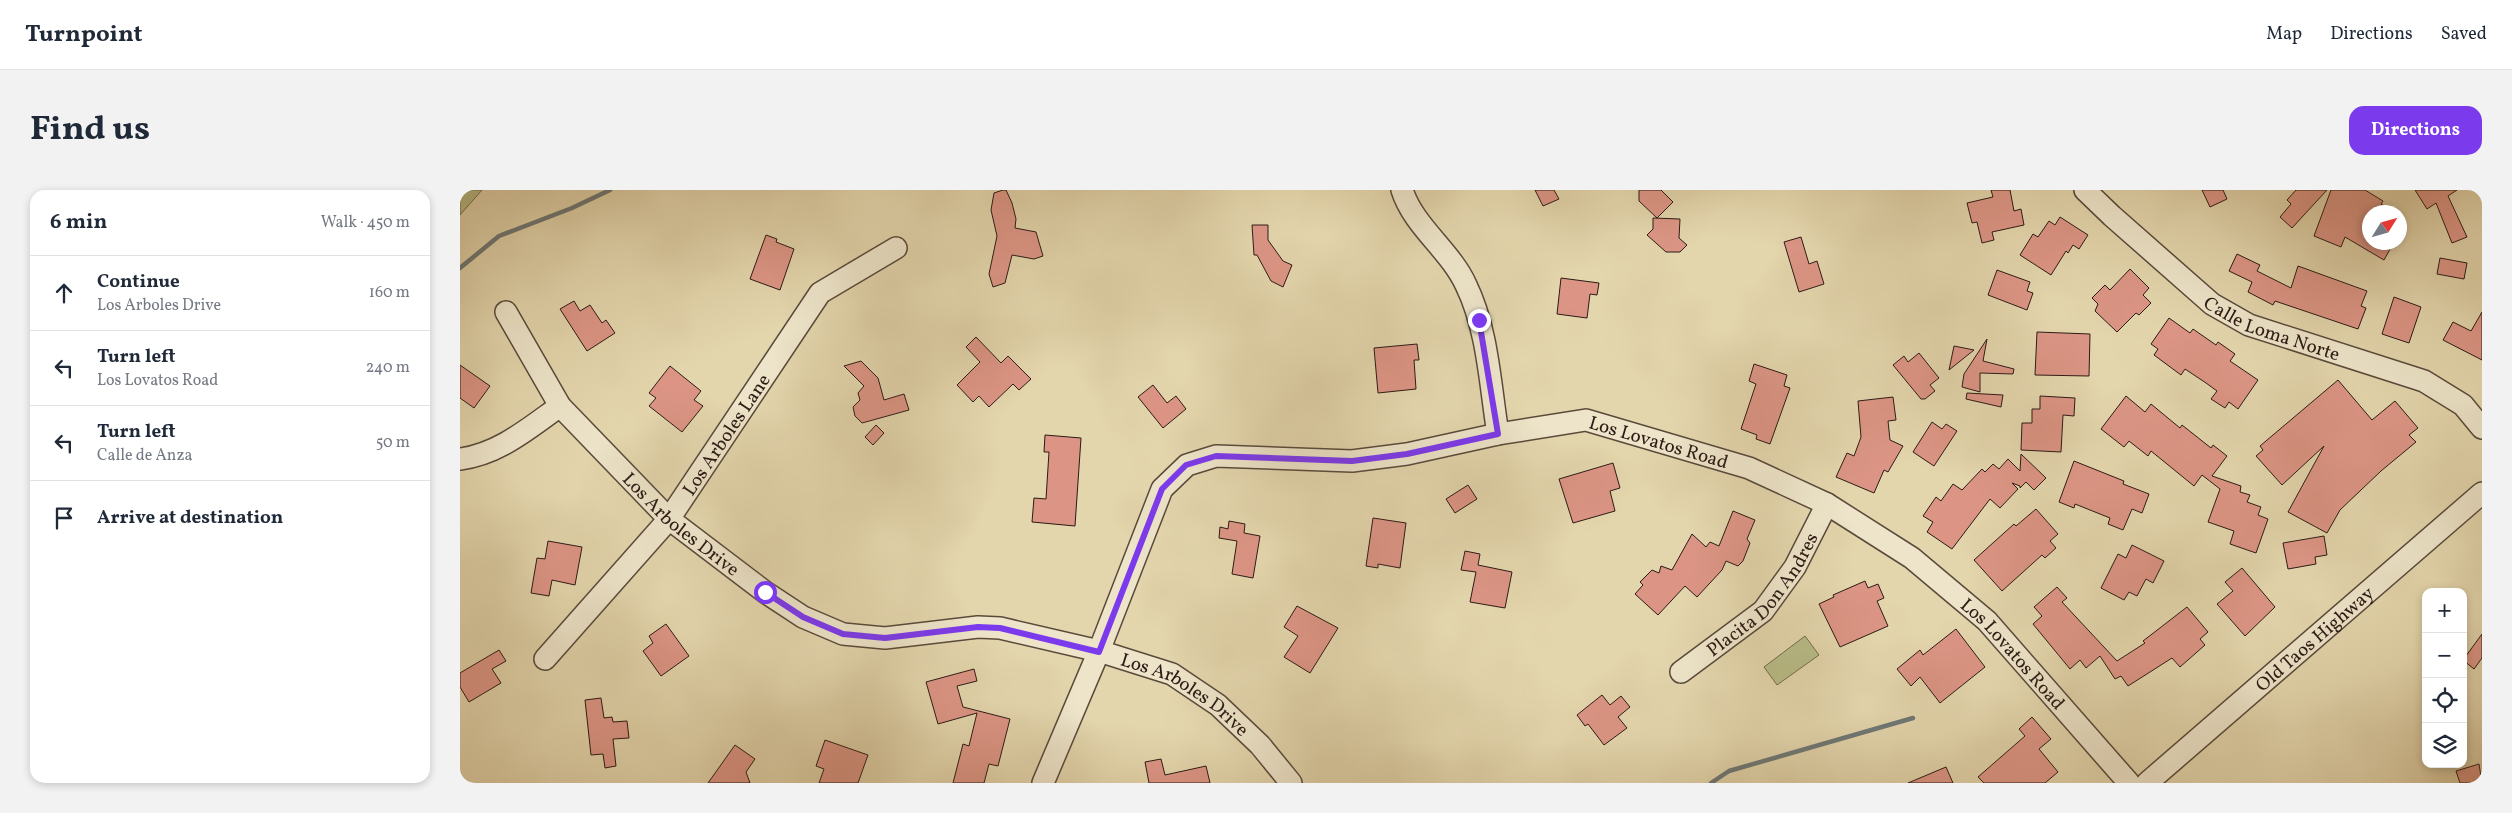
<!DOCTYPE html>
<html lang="en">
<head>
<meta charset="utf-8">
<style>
  body { margin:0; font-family:Vollkorn,serif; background:#f2f2f3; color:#1f2937 }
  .controls { position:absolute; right:15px; bottom:15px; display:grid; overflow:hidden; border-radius:10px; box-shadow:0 2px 8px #0003 }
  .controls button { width:45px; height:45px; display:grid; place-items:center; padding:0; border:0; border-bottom:1px solid #e0e1e3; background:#fff; color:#1f2937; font:25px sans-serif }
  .compass { position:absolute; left:1902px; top:15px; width:45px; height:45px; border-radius:50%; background:#fff; box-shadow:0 2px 8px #0003; rotate:53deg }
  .stop { position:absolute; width:15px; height:15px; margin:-11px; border:4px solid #7c3aed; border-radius:50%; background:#fff }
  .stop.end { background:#7c3aed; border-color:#fff; box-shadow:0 1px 5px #0008 }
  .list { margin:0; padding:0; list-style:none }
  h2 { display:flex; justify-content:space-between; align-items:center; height:65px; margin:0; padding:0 20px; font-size:21px }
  h2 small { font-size:16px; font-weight:400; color:#747a83 }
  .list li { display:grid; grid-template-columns:32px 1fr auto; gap:15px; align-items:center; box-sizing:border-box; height:75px; padding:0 20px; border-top:1px solid #e0e1e3 }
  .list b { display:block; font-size:19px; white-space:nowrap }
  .list p { margin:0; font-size:16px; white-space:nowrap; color:#747a83 }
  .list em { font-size:16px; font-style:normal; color:#747a83 }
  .icon { flex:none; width:28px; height:28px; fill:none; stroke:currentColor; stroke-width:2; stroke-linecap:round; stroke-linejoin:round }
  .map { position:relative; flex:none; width:2022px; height:593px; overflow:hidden; border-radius:15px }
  header { display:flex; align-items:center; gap:30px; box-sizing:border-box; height:70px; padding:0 25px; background:#fff; border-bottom:1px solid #e0e1e3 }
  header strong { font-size:24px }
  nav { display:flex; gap:28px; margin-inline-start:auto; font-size:18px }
  .intro { display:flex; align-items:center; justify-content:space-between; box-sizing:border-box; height:120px; padding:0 30px }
  h1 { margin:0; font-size:35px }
  .button { padding:12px 22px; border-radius:15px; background:#7c3aed; color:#fff; font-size:18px; font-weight:700 }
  main { display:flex; gap:30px; padding:0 30px }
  aside { flex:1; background:#fff; border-radius:15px; box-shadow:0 2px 8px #0003 }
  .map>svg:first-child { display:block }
</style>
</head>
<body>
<header>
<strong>Turnpoint</strong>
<nav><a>Map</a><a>Directions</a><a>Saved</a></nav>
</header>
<div class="intro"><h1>Find us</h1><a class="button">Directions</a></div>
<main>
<aside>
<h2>6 min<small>Walk · 450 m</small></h2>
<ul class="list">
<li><svg class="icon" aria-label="ahead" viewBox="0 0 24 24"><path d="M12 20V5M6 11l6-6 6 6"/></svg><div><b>Continue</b><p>Los Arboles Drive</p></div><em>160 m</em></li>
<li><svg class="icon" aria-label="left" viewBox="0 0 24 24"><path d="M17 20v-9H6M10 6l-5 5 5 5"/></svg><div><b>Turn left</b><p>Los Lovatos Road</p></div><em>240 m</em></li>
<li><svg class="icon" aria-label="left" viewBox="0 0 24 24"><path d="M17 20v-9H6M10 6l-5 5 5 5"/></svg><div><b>Turn left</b><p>Calle de Anza</p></div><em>50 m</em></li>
<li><svg class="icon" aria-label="arrive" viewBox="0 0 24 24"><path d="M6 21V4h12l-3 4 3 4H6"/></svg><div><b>Arrive at destination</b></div></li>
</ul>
</aside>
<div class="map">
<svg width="2022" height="593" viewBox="0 0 2022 593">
  <rect width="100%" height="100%" fill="#e3d5ac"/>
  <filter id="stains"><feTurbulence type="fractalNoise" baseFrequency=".004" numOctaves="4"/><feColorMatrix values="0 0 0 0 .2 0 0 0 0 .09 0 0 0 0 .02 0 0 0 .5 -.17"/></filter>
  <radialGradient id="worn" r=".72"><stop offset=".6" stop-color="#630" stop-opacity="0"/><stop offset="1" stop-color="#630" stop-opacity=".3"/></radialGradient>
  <path fill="#b8bc87" stroke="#726c4e" d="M0,0H22L0,25Z
    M1345,446L1359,465L1317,495L1304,477Z"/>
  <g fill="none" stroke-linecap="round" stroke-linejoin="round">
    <path stroke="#6e7876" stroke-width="4.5" d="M0,78L39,46L112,18L150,0
      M1251,593L1269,581L1453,528"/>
  </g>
  <path fill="#dc9585" stroke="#2c1b15" d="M543,0H546L552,13L556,29L555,38L576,42L583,66L574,69L552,65L545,93L533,97L529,84L537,46L531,20L534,3Z
    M1075,0H1094L1099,9L1083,16Z
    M1179,0H1201L1213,12L1197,28L1179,11Z
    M1531,0H1550L1554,21L1561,19L1564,35L1532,42L1534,50L1522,53L1517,32L1512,33L1507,13L1533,7Z
    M1742,0H1763L1767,9L1750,17Z
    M1836,0H1867L1832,38L1820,27L1831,14L1827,10Z
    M1871,0H1905L1923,11L1921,14L1935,22H1910V52H1934L1924,70L1885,47L1881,57L1854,46Z
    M1955,0H1997L1988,6L2007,47L1992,53L1976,13L1967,19Z
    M1600,27L1628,45L1619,59L1613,55L1608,63L1606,61L1591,85L1560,65L1573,44L1578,47L1589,31L1595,35Z
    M1193,28L1220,29L1219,48L1227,55L1220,62H1206L1187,45L1193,39Z
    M792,35H808V50L823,71L832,75L823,97L811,91L797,65H794Z
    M306,45L317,49L316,52L334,59L320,100L290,89Z
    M1341,47L1349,74L1357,71L1364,94L1339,102L1324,52Z
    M1777,64L1800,75L1797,81L1831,98L1838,76L1907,101L1901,116L1906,118L1898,139L1815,111L1813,115L1788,102L1792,92L1769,81Z
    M1980,68L2007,73L2004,89L1977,84Z
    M1670,79L1689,98L1683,105L1691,113L1679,125L1676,123L1657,142L1635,121L1638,114L1632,108L1645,95L1650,100Z
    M1537,80L1570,92L1567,101L1573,103L1567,120L1528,105Z
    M1101,88L1139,93L1137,105L1130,104L1127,128L1097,124Z
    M1934,107L1961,117L1949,153L1922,144Z
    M114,111L120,121L130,115L142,133L146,130L155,143L127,161L100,119Z
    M2022,122V170L1983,150L1993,132L2011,141Z
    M1709,128L1730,143L1733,139L1756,155L1758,152L1775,164L1770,171L1798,190L1778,219L1769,212L1765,218L1751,209L1757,201L1746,193L1725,179L1721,185L1694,165L1698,159L1691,154Z
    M1577,142L1630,144L1629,186L1575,185Z
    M516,147L541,173L548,166L571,189L559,200L553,194L529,217L519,206L513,212L497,195L520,172L506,157Z
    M1527,149L1523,171L1554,179L1553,184L1520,183V202L1502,197L1504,184Z
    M957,154L959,170H954L956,199L918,203L914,158Z
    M1494,156L1514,160L1489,180Z
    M1459,163L1479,188L1470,195L1475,201L1465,209H1461L1433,175L1444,166L1448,172Z
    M401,171L418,188L424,210L444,204L449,220L402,233L395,226L393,217L400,210L398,203L404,196L384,176Z
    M1294,174L1327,185L1324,196L1330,198L1310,254L1296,249L1297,245L1281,239L1296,194L1289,191Z
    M0,175L30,196L14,218L0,208Z
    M210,176L241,201L234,210L243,216L222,242L189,216L196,208L189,203Z
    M1878,190L1912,230L1935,211L1958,238L1949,245L1956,252L1921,281L1880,320L1867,343L1828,322L1864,256L1822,295L1796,266L1803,260L1800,256Z
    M693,195L707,213L716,206L726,219L703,238L678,207Z
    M1507,203L1543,205L1541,217L1506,209Z
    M1580,206L1615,208L1614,226L1603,225L1601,262L1561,260L1562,233H1572V219H1580Z
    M1666,206L1685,222L1691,214L1720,238L1722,235L1751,258L1753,255L1767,266L1752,286L1781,296L1780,302L1790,305L1787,312L1801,317L1798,325L1808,329L1796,363L1770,354L1774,341L1748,332L1760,299L1742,285L1734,296L1691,261L1688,266L1669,251L1664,257L1641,239Z
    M1433,207L1436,230L1428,231L1430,250L1443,256L1428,282L1424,280L1414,303L1376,287L1387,263L1394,266L1401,247L1398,211Z
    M1472,232L1482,239L1486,234L1497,241L1474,276L1453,262Z
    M416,235L424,243L413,255L405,247Z
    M585,245L621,248L615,336L572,332L574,308L586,309L589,262H584Z
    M1561,264L1586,288L1574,300L1566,292L1560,298V296L1552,293L1558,299L1540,318L1530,309L1492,359L1467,342L1473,332L1463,326L1476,307L1481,311L1493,294L1502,300L1522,279L1525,282L1533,274L1539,279L1548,269L1560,281Z
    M1614,271L1664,291L1663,294L1689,304L1682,323L1672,319L1663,340L1648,334L1650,328L1615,314L1614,318L1599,312Z
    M1153,273L1160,298L1150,301L1155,321L1113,333L1099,289Z
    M1008,295L1017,309L995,323L986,309Z
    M1576,319L1598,344L1590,351L1596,358L1585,368L1582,365L1542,401L1514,370L1554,334L1556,336Z
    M1273,321L1295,330L1287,349L1290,353L1283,371L1278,376L1266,371L1262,380L1237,407L1225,396L1198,425L1175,404L1183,395L1180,392L1192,380L1199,383L1201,376L1212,380L1232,344L1246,357L1250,352L1259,356Z
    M913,328L946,333L940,378L918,374V378L906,376Z
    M769,331L785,334L784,343L800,346L793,388L772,384L777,351L759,348L760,337L768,339Z
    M1864,346L1867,365L1855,367L1856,374L1828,379L1823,353Z
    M88,351L122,357L115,395L92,390L89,406L71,403L77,368L85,369Z
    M1672,355L1704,371L1693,393L1686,389L1677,406L1669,402L1664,410L1641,398L1658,364L1666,368Z
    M1005,361L1020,364L1018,375L1052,382L1045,418L1010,412L1016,382L1001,380Z
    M1782,378L1815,417L1785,446L1757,414L1773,401L1765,392Z
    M1405,391L1408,398L1418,394L1424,408L1417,411L1428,436L1380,457L1359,414L1374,407L1373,405Z
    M1597,397L1607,408L1602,412L1657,471L1685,453L1683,451L1727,417L1748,442L1740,449L1745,455L1720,477L1712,468L1668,496L1661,486L1655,489L1640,466L1626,478L1620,470L1610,479L1573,434L1582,426L1574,417Z
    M837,416L878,438L850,483L824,467L838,446L824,437Z
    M206,434L229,466L201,486L183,461L193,453L189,446Z
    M1496,439L1525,477L1480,513L1460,487L1451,496L1437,479L1460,460L1463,465Z
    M2022,444V468L2014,479L2003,470Z
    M39,460L46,471L32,479L41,493L9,512L0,497V483Z
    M514,479L517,491L497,496L503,517L550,529L538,576L529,574L524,593H493L503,554L509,556L517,523L478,534L466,492Z
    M1142,505L1150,515L1161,506L1170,517L1158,527L1167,538L1144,555L1128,534L1125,536L1117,525Z
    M141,508L144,528L152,527L153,532L167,531L169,548L153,549L156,576L145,578L143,564L131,565L125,510Z
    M1572,527L1591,549L1579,559L1598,582L1585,593H1524L1518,587L1565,546L1559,539Z
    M365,550L408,565L398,593H359L364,579L356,576Z
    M275,555L295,569L286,582L290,593H248Z
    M701,569L705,585L746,576L750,593H689L685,572Z
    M2019,574L2022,593H2000L1996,581Z
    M1486,577L1493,593H1448Z"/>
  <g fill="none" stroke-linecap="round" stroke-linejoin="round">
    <g stroke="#5a4a3b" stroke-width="24">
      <g id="minor">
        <path d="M942,0C954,37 990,60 1006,95C1028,140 1030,195 1038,244"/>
        <path id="s1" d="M1625,0L1652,26L1752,114L1789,135L1964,191L2003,215L2022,238"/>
        <path id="s2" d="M46,122L100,216L209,329L305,402L343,427L383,444L425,448L518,437L540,438L639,461L712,484L758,515L800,555L831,593"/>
        <path d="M0,269C39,264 69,238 100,216"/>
        <path id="s3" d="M85,469L209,329L360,103L436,58"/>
        <path id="s4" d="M1221,482L1303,421L1335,377L1367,314"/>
        <path id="s5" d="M583,593L639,461L702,299L727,275L756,266L892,271L947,264L1038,244L1126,230L1289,278L1367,314L1452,368L1527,431L1669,593"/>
        <path id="s6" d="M1687,593L2022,303"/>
      </g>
    </g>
    <use href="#minor" stroke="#ede4c9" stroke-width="21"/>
  </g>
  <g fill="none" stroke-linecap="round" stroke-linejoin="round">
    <path stroke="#7c3aed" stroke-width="6" d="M305,402L343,427L383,444L425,448L518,437L540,438L639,462L702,299L726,275L756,266L892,271L947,264L1038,244L1019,130"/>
  </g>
  <g text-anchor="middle" stroke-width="4.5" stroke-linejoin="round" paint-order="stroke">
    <g font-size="19" fill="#2c1b15" stroke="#ede4c9">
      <text dy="7" stroke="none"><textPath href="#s1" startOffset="236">Calle Loma Norte</textPath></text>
      <text dy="7" stroke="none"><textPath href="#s3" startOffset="289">Los Arboles Lane</textPath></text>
      <text dy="7" stroke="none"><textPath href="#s5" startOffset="832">Los Lovatos Road</textPath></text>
      <text dy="7" stroke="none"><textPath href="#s2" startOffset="278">Los Arboles Drive</textPath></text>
      <text dy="7" stroke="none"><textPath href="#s4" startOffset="114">Placita Don Andres</textPath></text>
      <text dy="7" stroke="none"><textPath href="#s6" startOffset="221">Old Taos Highway</textPath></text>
      <text dy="7" stroke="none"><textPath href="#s5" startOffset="1252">Los Lovatos Road</textPath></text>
      <text dy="7" stroke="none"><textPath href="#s2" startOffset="832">Los Arboles Drive</textPath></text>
    </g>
  </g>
  <rect width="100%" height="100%" filter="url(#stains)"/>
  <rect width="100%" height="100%" fill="url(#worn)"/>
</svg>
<div class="controls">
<button>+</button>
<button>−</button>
<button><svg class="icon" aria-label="locate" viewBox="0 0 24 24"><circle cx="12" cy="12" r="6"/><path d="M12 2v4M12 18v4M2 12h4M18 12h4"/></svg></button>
<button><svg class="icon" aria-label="layers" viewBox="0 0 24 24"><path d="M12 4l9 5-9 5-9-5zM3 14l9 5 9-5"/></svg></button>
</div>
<svg class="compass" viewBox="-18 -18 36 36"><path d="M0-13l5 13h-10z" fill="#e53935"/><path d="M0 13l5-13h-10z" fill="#747a83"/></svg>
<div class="stop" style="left:305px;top:402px"></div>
<div class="stop end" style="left:1019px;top:130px"></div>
</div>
</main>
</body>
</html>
